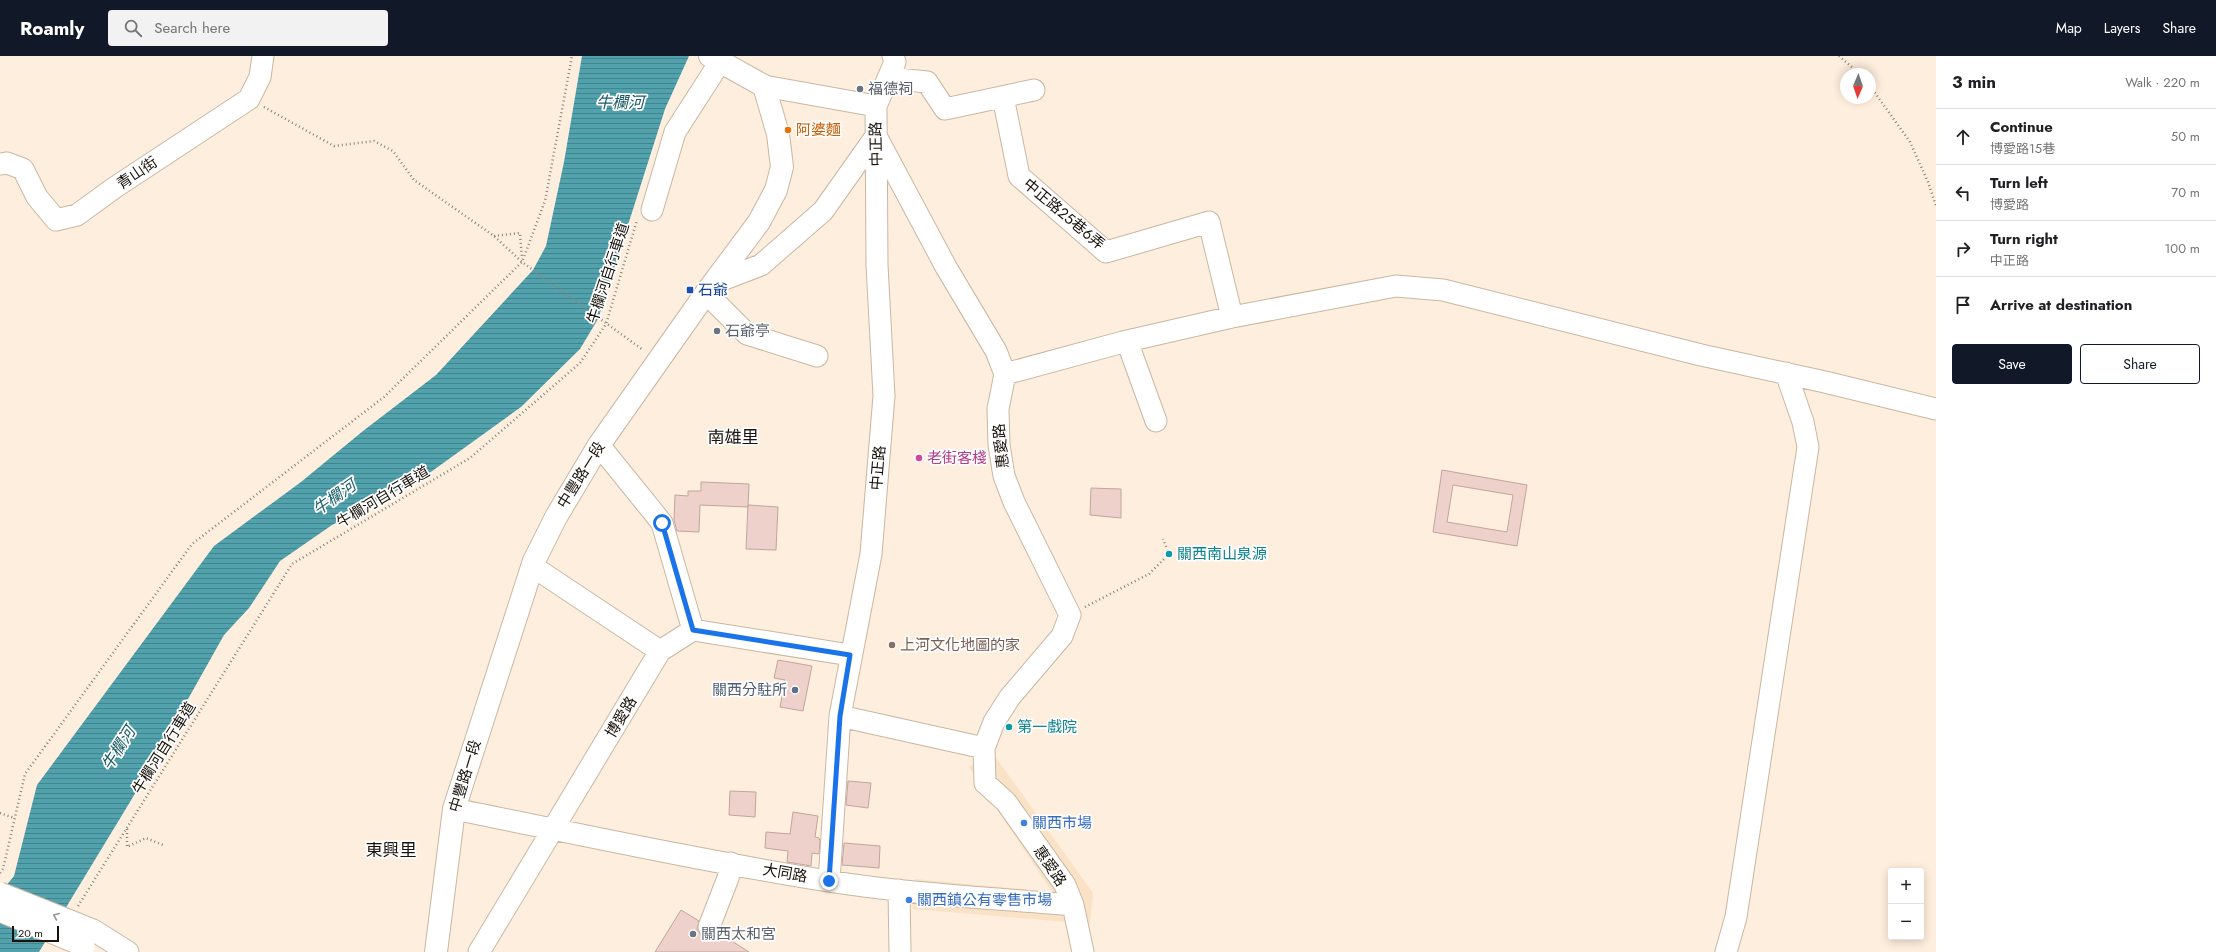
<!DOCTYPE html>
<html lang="en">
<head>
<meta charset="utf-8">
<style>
  body { margin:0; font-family:Jost,"Noto Sans TC",sans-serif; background:#f2f2f2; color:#202124 }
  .controls { position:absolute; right:12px; bottom:12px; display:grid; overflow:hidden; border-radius:4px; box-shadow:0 2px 10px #0003 }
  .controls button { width:36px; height:36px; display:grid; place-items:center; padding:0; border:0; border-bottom:1px solid #e0e0e0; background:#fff; color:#202124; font:20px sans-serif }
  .compass { position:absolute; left:1840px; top:12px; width:36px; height:36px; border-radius:50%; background:#fff; box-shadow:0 2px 10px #0003; rotate:182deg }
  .scale { position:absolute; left:12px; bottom:10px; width:47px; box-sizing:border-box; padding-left:4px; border:2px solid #19130c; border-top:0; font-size:11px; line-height:14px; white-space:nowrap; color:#19130c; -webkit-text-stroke:3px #fefefe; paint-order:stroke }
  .stop { position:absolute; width:12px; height:12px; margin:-9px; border:3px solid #1a73e8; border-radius:50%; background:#fff }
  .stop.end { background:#1a73e8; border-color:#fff; box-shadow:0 1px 4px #0008 }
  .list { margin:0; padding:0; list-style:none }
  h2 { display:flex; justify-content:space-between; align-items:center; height:52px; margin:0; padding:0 16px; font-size:17px }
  h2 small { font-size:13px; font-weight:400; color:#757577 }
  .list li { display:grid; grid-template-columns:26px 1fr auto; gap:12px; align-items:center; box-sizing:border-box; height:56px; padding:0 16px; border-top:1px solid #e0e0e0 }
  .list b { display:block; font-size:15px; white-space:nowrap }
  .list p { margin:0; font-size:13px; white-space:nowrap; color:#757577 }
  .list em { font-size:13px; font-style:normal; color:#757577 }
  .actions { display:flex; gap:8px; padding:12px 16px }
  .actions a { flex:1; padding:9px 0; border:1px solid #111827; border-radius:4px; text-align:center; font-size:14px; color:#111827 }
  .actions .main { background:#111827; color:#fff }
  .icon { flex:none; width:22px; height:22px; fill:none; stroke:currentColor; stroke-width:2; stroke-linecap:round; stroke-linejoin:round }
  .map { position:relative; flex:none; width:1936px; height:896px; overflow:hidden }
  header { display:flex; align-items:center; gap:24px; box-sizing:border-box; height:56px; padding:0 20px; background:#111827; color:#fff }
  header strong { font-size:19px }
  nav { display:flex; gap:22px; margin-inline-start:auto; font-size:14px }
  .search { width:280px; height:36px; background:#f2f2f2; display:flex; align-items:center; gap:10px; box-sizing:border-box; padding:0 14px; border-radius:4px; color:#757577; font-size:15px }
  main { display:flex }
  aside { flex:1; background:#fff }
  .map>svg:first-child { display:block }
</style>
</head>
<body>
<header>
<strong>Roamly</strong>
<div class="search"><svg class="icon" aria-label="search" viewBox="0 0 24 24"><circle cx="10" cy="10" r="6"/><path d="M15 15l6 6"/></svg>Search here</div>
<nav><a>Map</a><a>Layers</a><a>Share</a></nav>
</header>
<main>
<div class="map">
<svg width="1936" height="896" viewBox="0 0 1936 896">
  <defs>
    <pattern id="water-rules" width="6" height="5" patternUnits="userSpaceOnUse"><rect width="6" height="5" fill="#52a2ae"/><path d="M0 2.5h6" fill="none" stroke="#43838c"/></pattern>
  </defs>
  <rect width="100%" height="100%" fill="#feeedd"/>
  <path fill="#fae2c7" d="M992,696L1093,837L1090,868L913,853L915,823L1052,836L969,711Z"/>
  <path fill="url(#water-rules)" d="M582,0H689L665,53L598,263L580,293L521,351L428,418L332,469L280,505L249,552L224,579L133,741L39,896H0V837L14,820L37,729L214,490L301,426L363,375L436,319L533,214L546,190L564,106Z"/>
  <path fill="#eed1ca" stroke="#c1a49e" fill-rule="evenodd" d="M1442,414L1527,429L1517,490L1433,476ZM1453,429L1513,439L1507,476L1447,466Z
    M701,426L749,428L748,451L700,449L699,476L677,475L674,464L675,439L688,440V435H701Z
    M1091,432L1121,433V462L1090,459Z
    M748,449L778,451L776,494L746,493Z
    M778,604L812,610L803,655L780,651L785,624L774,622Z
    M848,725L871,727L868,752L846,749Z
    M730,735L756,736L755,761L729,759Z
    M793,756L818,760L815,781L819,782L820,785L819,798L812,797L811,810L787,806L788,795L765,792L766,776L790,778Z
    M844,787L880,790L879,812L842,809Z
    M681,854L699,865L697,873L704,882L711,883L719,877L749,896H655Z"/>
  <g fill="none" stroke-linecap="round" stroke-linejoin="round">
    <g stroke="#c9b7a2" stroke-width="23">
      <path id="minor" d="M888,22L927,26L945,53L1034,34
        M764,30L876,50
        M1003,41L1019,120L1106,196L1209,166L1232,261
        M0,108L7,107L23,113L37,141L56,164L77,159L114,132L249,43L260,21L263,0
        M652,154L675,76L720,6
        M714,227L761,209L823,155L876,80L946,211L996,295L1005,318L998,353L999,389L1004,420L1014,446L1070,559L1062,580L1010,641L994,666L984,692L840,660
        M706,237L747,278L817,300
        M1127,285L1156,365
        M1005,318L1123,286L1232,261L1396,230L1443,234L1701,299L1825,326L1936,353
        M599,389L662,467L693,574
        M532,510L660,595
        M984,692L985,727L1006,746L1065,829L1073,849L1083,896
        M454,753C578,778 703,805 828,825C909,838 991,842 1073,849
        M829,825L840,660L871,498L884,340L877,209L876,50L895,6L893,0
        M899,834L900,896
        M709,871L728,822L731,807
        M93,874L128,896
        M479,896L660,595L693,574L850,599
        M1726,896L1736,861L1808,391L1803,366L1786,317"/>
    </g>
    <g stroke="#c9b7a2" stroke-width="24">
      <path id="major" d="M436,896L454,753L534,505L556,461L599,389L706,237L759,166L776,134L782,111L778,78L764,30L710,0"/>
    </g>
    <path stroke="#8e8276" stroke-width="2.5" stroke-dasharray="1 3" stroke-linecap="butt" d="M1839,0L1860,18
      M1870,30L1910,86L1928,126L1936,150
      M264,51L334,90L374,85L393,95L414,124L494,180L522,206L643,294
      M494,180L520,177L522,203
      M1085,551L1149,518L1169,498L1163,483
      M0,757L14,762
      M127,773V791L146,782L163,789
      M0,817L3,813L25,718L192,488L384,341L522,206L545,145L572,0
      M78,850L292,508L470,402L580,307L606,268L637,164"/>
    <use href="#minor" stroke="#fff" stroke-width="21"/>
    <use href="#major" stroke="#fff" stroke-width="22"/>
    <g stroke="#c9b7a2" stroke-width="23" stroke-linecap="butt">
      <path id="minor-bridge" d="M0,837L93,874
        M0,855L84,890"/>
    </g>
    <use href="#minor-bridge" stroke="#fff" stroke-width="21"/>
  </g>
  <defs><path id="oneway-chevron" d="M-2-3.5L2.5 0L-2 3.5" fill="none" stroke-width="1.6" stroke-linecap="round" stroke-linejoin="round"/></defs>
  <use stroke="#989592" href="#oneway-chevron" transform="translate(56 860) rotate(-158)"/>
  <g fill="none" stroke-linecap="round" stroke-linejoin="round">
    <path stroke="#1a73e8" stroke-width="5" d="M662,467L693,574L850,599L840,660L829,825"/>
  </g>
  <g fill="#6b7280" stroke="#fefefe" stroke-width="1.5">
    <circle cx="860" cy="33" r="4"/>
    <circle cx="717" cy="275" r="4"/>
    <circle cx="693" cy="878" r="4"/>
  </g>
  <circle fill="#e8710a" stroke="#fefefe" stroke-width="1.5" cx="788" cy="74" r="4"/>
  <rect fill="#1a4fb4" stroke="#fefefe" stroke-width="1.5" x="686" y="230" width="8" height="8" rx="2"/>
  <circle fill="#d1479c" stroke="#fefefe" stroke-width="1.5" cx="919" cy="402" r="4"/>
  <g fill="#0f9aa8" stroke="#fefefe" stroke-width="1.5">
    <circle cx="1169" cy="498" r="4"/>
    <circle cx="1009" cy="671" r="4"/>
  </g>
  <circle fill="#8d6e63" stroke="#fefefe" stroke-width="1.5" cx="892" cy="589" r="4"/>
  <circle fill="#5c6f8a" stroke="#fefefe" stroke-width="1.5" cx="795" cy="634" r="4"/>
  <g fill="#3f7fe0" stroke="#fefefe" stroke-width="1.5">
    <circle cx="1024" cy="767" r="4"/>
    <circle cx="909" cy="844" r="4"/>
  </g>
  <g text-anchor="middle" stroke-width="3.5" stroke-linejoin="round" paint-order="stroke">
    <g font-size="15" fill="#5b616d" stroke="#fefefe" text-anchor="start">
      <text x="868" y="38">福德祠</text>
      <text x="725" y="280">石爺亭</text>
      <text x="701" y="883">關西太和宮</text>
    </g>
    <g font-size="15" fill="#c56008" stroke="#fefefe" text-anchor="start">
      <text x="796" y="79">阿婆麵</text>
    </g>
    <g font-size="15" fill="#19130c" stroke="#fefefe">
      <text transform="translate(876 88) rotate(-91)" y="5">中正路</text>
      <text transform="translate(137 117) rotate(-34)" y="5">青山街</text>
      <text transform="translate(1064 158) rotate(40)" y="5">中正路25巷6弄</text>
      <text transform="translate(608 217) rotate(-72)" y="5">牛欄河自行車道</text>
      <text transform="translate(1001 390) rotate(-96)" y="5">惠愛路</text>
      <text transform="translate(878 412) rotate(-85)" y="5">中正路</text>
      <text transform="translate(581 419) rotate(-58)" y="5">中豐路一段</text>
      <text transform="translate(383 441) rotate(-31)" y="5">牛欄河自行車道</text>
      <text transform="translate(621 661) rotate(-59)" y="5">博愛路</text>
      <text transform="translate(164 692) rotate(-58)" y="5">牛欄河自行車道</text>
      <text transform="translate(465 720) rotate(-73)" y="5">中豐路一段</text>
      <text transform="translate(1050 810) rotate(56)" y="5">惠愛路</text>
      <text transform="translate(785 817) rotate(10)" y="5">大同路</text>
    </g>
    <g font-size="15" fill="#164399" stroke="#fefefe" text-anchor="start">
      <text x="698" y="239">石爺</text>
    </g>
    <g font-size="15" fill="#b23c85" stroke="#fefefe" text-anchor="start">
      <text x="927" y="407">老街客棧</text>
    </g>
    <g font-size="15" fill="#0d838f" stroke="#fefefe" text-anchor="start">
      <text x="1177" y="503">關西南山泉源</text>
      <text x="1017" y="676">第一戲院</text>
    </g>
    <g font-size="15" fill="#785e54" stroke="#fefefe" text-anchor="start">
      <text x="900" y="594">上河文化地圖的家</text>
    </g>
    <g font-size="15" fill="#4e5e75" stroke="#fefefe" text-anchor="end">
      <text x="787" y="639">關西分駐所</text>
    </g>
    <g font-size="15" fill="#366cbe" stroke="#fefefe" text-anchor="start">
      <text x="1032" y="772">關西市場</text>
      <text x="917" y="849">關西鎮公有零售市場</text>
    </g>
    <g font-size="16" font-style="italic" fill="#185b64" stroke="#fefefe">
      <text x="620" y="52">牛欄河</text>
      <text transform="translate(334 441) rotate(-35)" y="6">牛欄河</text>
      <text transform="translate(118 692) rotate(-58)" y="6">牛欄河</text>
    </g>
    <g font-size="17" fill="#19130c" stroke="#fefefe">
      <text x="733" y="387">南雄里</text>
      <text x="391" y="800">東興里</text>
    </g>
  </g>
</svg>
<div class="controls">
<button>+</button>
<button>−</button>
</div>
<svg class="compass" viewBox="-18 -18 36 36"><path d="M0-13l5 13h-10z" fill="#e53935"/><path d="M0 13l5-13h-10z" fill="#757577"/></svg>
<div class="scale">20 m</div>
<div class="stop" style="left:662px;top:467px"></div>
<div class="stop end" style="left:829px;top:825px"></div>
</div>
<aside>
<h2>3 min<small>Walk · 220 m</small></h2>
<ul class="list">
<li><svg class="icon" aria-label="ahead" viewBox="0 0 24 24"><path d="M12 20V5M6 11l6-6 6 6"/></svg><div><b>Continue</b><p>博愛路15巷</p></div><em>50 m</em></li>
<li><svg class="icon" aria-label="left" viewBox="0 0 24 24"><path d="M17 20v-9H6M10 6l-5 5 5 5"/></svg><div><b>Turn left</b><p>博愛路</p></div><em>70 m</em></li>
<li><svg class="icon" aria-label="right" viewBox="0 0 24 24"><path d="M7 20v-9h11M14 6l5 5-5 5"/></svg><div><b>Turn right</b><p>中正路</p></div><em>100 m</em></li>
<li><svg class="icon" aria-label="arrive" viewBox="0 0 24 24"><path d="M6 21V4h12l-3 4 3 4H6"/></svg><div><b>Arrive at destination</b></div></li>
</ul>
<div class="actions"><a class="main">Save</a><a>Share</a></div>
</aside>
</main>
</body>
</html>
